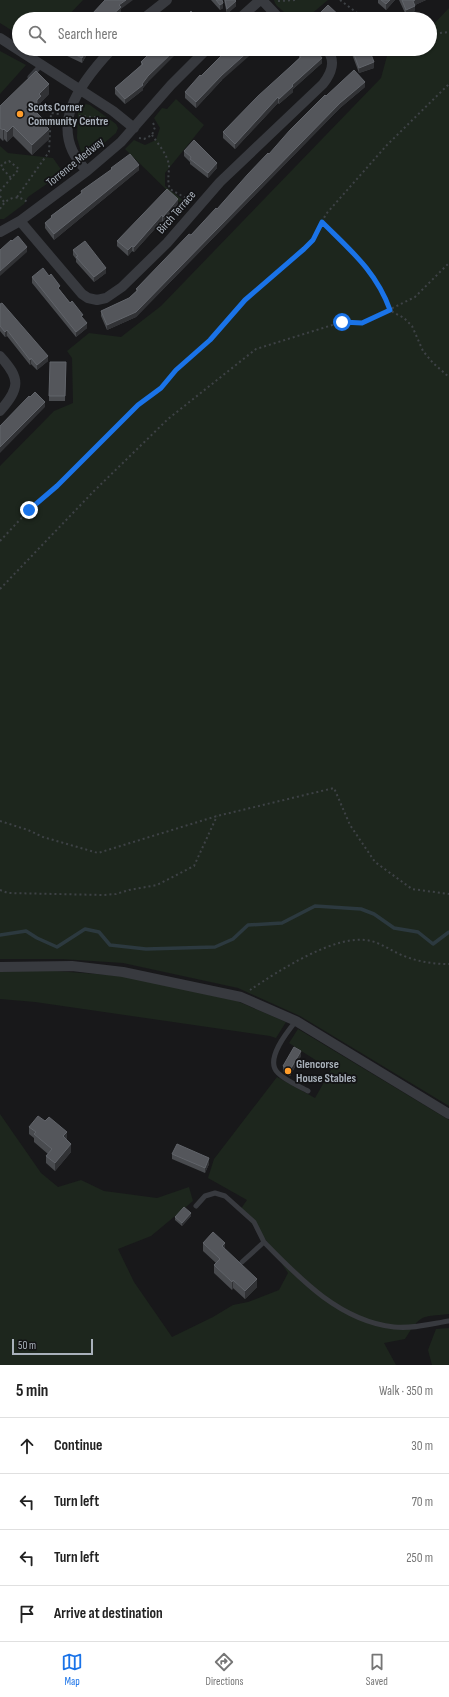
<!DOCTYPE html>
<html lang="en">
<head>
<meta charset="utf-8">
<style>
  body { margin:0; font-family:"Sofia Sans Condensed",sans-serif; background:#f2f2f2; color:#222 }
  .scale { position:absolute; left:12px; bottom:10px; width:81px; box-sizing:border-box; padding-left:4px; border:2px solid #a9b1bb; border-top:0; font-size:11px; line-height:14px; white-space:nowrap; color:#a9b1bb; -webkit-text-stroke:3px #131315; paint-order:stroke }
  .stop { position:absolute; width:12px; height:12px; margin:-9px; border:3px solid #1a73e8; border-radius:50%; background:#fff }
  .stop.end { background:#1a73e8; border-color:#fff; box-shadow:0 1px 4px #0008 }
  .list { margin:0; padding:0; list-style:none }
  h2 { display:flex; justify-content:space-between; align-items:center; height:52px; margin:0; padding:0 16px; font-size:17px }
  h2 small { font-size:13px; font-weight:400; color:#767676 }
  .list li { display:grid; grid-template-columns:26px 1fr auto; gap:12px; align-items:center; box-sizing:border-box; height:56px; padding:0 16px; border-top:1px solid #e0e0e0 }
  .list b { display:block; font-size:15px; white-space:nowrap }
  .list em { font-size:13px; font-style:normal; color:#767676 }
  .icon { flex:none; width:22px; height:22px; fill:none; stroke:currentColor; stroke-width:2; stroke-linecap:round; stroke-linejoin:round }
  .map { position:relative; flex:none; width:449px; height:1365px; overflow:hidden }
  .search { position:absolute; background:#fff; box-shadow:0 1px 3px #0004; left:12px; right:12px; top:12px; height:44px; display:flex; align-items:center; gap:10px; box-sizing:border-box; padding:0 14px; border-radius:22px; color:#767676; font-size:15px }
  .sheet { height:276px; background:#fff }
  nav { display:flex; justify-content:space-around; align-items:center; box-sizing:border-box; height:56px; border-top:1px solid #e0e0e0; background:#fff; font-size:11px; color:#767676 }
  nav a { display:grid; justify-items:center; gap:2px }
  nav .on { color:#1a73e8 }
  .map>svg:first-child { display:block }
</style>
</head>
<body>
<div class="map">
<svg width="449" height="1365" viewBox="0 0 449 1365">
  <rect width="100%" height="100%" fill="#18181a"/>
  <path fill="#1d261d" d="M0,0H83L65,19H19V35L0,23Z
    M274,0H328C311,13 304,27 284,12C280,8 275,6 274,0Z
    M449,8V1106L300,1016L238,988L123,963L62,959H0V466L54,411L73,403L72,358L67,351L89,333L121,337L161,306L381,78L387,56L386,49H430V28Z
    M0,51L26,65L0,94Z
    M176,99L204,125L165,173V186L183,200L180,203L125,149L134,140L145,145L156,140L160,128L154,118L162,108L167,109Z
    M86,104L90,105L116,124L118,128L116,133L89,156L81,152L77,138L78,110Z
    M0,146L8,153L53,158L62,171L61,174L28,197L24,204L4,219H0Z
    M43,970L123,976L237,1001L286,1022L276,1038L270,1036L35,1002L0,999V971Z
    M298,1029L449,1120V1314C420,1317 421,1314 405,1339L384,1343L396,1365H0V1114L41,1173L58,1187L81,1180L104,1191L157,1198L189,1187L193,1201L151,1236L118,1249L134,1282L172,1337L213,1317L233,1305L248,1302L279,1290L288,1273L266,1240L240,1210L247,1200L208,1178L214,1159L277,1077L315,1098L331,1070L289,1043Z
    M449,1328V1365H432L428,1350L436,1329Z"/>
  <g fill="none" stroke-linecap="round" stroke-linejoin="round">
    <path stroke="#2c393f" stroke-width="3.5" d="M0,935L26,931L37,938L57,947L85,929L99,932L110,945L146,949L215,947L233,939L248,925L282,923L315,906L361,909L374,914L394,928L418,932L433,944L449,932"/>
    <path stroke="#3e4246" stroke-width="2" stroke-dasharray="2 3" stroke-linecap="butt" d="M340,0L365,19
      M278,1L297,0
      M430,34L449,32
      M79,116L103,118
      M152,135C158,144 168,155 169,166C169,174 167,182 170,189L191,201
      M139,138L144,139L152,135L155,127L152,121
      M0,191L19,169L9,161L2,164L1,167L11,178
      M0,196L4,202
      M17,197L49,152L51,113L59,114
      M0,209C6,198 18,193 28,203
      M322,222C350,250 376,271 389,310L404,318L412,326L423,351L433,363L449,377
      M0,541L29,510L57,485L138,405L161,388L176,370L210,340L245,300L304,249L313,240L326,214L387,145L449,84
      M0,589L94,491L168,419L256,349L342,322L362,323L415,297L449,263
      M0,821L28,830L43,837L98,853L217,816L334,788L350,825L375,862L412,889L449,894
      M0,890L8,893L103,895L116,894L129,890L157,885L194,866L217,816
      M250,990C277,972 337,932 371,941C383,944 393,952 404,956C419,962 434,964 449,964"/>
    <path stroke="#383a3f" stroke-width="5" d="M30,77L42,64
      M296,1021C287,1032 264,1060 278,1073C286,1081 299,1086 308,1091
      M196,1206L205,1196L215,1193L225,1196L254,1222L264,1242
      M242,1262L264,1242C300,1279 340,1321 394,1327C412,1329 431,1324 449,1321"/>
    <path stroke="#383a3f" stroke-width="10" d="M262,0L280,19
      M143,19L167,0
      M239,19L260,0
      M0,38L113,111L134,128
      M87,171C45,129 79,84 112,49
      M20,221L82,294L88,298L97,300L106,298L122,287L167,243L220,182L323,84C331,74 337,60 326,49
      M0,232L20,221L87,171L121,142L171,85L207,49
      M0,356C21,379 20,388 0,411
      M0,967L72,966L123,972L241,997L296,1021L449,1114"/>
  </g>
  <path fill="#494b4f" d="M211,0H222L223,8L220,10Z
    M224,0H235L236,6L227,14Z
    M378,0H395L386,10L378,3Z
    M399,0H426L415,5V11L406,15Z
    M121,9V13L114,19H92V14Z
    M318,15L343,19H318Z
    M58,49H89V51L82,63L61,53V51Z
    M154,49L148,82L143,88V90L125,104L115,94V88L141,65V62Z
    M350,49H369L374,68L359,73Z
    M299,54L322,63L293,89V92L279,104L278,103L235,149L223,138V132L299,58Z
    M201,76L222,80L196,108L185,98V92Z
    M365,87L340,108L136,317L107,330L101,316V311L129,298L136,291V289L217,209L326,96Z
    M49,94L41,102V106L37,110V113L46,126L49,139L32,155L13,136L7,142L4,139L3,141L0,138V106Z
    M184,151L217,168L208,178L190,164V162L184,156Z
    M111,168L139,170L54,240L45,228V223L51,218V216L81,193V191L111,170Z
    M178,204L163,222L162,221L134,252L132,251L128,256L117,246V241Z
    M73,250L106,273L94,282L76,262V259L73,255Z
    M32,277L60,290L83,319L87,328L76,337L32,283Z
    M0,304L48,361L37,370L31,364L30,365L7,336L5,337L0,331Z
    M66,362L65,401H49V396Z
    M301,1056L290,1076L283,1072V1066Z
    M29,1127L67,1140L71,1152L55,1171L46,1163V1156L48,1154L34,1142V1138L29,1134Z
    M172,1154L209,1164L205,1173L172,1159Z
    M191,1216L182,1226L175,1220V1217Z
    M203,1243L225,1249L257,1287L245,1299L233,1288L232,1290L214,1273V1265L216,1263L203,1251Z"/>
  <path fill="#313235" d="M126,0H133L121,9V13L114,19H108L119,5Z
    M390,0H395L386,10V4Z
    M415,0H426L413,6V1Z
    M236,1V6L227,14V9Z
    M223,3V8L220,10V5Z
    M415,6V11L406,15V10Z
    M87,49H89V51L82,63V58Z
    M176,49H181L148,82L143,88V90L125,104V99L142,84L148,76Z
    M251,49H257L222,80L196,108V102L222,75Z
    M322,58V63L293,89V92L279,104V99L292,85Z
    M374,62V68L359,73V68Z
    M365,82V87L340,108L136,317L107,330V325L340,103Z
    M49,84V94L41,102V106L37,110L36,122L37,100L39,94Z
    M278,97V103L235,149V144Z
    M46,122V131L49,129V139L32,155V145L44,124Z
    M13,126V136L7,142V132Z
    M4,129V139L3,141V130Z
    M217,163V168L208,178V173Z
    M139,165V170L54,240V234Z
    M178,199V204L163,222V217Z
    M162,215V221L134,252V247Z
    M132,246V251L128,256V250Z
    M27,247V252L0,276V271Z
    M106,268V273L94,282V277Z
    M87,323V328L76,337V332Z
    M7,330V336L5,337V332Z
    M48,356V361L37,370V365Z
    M31,358V364L30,365V360Z
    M45,402V407L0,453V447Z
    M301,1051V1056L290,1076V1070Z
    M67,1132V1140L63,1136Z
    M71,1144V1152L55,1171V1163Z
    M209,1158V1164L205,1173V1168Z
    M191,1213V1216L182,1226V1223Z
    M225,1243V1251L222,1246Z
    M257,1279V1287L245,1299V1291Z
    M233,1280V1288L232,1290V1282Z"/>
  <path fill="#54565b" stroke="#61646a" d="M105,0H126L119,5L121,7L108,19H97L92,14Z
    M216,0H222L223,3L220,5Z
    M225,0H235L236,1L227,9Z
    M381,0H390L386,4Z
    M402,0H415L413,1L415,6L406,10Z
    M328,5L343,19H322L318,15Z
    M191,11L199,19H183Z
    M266,17L267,19H262Z
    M64,49H87L82,58Z
    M154,49H176L148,76L142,84L143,85L125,99L115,88L143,64L141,62Z
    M228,49H251L222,75L196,102L185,92L200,75L201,76Z
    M306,49H315L322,58L292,85L293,86L279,99L278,97L235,144L223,132L258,96L301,57L299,54Z
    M352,49H369L374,62L359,68Z
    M354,70L365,82L340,103L136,312L107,325L101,311L129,298L138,290L136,289L189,234L191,235L216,208L217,209L248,174L268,153L269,154L290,130L325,95L326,96Z
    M36,71L49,84L39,94L41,96L37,100L36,112L46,122L44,124L49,129L32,145L13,126L7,132L4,129L3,130L0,128V106Z
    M194,140L217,163L208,173L190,159L191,157L184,151Z
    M130,154L139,165L54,234L45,223L52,217L51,216L82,193L81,191L112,169L111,168Z
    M167,189L178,199L163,217L162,215L134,247L132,246L128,250L117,241Z
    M18,236L27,247L0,271V250L11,240L12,241Z
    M85,241L106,268L94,277L76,257L78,256L73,250Z
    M43,268L49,276L51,274L60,286L58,288L70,303L72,301L83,315L81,316L87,323L76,332L32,277Z
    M2,303L48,356L37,365L31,358L30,360L7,330L5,332L0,326V304Z
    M50,362H66L65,396H49Z
    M35,392L45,402L0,447V426L29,396L30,397Z
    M294,1047L301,1051L290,1070L283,1066Z
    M38,1116L45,1121L49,1117L67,1132L63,1136L71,1144L55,1163L46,1156L52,1149L34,1134L36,1132L29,1127Z
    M177,1144L209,1158L205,1168L172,1154Z
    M184,1207L191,1213L182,1223L175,1217Z
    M213,1232L225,1243L222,1246L257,1279L245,1291L233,1280L232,1282L214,1265L220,1259L203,1243Z"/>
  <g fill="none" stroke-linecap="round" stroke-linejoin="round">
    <path stroke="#1a73e8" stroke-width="5" d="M29,510L57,486L138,405L161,388L176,370L210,340L245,300L304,249L313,240L322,222C350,250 376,271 390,310L362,323L342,322"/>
  </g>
  <g fill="#ff9d2b" stroke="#131315" stroke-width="1.5">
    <circle cx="20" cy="114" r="4"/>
    <circle cx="288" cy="1071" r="4"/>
  </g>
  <g text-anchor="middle" stroke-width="3.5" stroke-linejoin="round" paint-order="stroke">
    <g font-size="12" font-weight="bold" fill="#a9b1bb" stroke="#131315" text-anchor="start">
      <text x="28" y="111">Scots Corner<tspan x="28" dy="14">Community Centre</tspan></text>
      <text x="296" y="1068">Glencorse<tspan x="296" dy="14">House Stables</tspan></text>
    </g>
    <g font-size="12" fill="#a9b1bb" stroke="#131315">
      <text transform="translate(75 162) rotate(-39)" y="4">Torrence Medway</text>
      <text transform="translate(176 212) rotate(-49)" y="4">Birch Terrace</text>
    </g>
  </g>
</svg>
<div class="scale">50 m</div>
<div class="stop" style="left:342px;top:322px"></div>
<div class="stop end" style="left:29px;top:510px"></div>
<div class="search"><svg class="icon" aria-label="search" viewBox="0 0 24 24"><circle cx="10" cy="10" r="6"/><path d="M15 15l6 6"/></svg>Search here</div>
</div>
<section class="sheet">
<h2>5 min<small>Walk · 350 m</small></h2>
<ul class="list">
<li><svg class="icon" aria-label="ahead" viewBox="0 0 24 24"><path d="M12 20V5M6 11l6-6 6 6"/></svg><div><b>Continue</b></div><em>30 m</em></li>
<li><svg class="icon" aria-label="left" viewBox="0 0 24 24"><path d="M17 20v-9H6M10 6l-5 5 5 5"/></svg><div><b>Turn left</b></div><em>70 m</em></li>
<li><svg class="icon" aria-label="left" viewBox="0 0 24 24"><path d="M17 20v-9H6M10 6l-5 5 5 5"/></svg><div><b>Turn left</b></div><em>250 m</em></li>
<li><svg class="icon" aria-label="arrive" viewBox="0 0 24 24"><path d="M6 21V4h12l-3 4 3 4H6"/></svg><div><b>Arrive at destination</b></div></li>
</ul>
</section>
<nav>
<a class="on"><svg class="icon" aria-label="map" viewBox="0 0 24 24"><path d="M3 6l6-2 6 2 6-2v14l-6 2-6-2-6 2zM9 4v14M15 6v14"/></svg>Map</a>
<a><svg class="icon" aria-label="directions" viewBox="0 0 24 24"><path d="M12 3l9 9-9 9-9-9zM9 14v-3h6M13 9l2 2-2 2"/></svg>Directions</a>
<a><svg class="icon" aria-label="saved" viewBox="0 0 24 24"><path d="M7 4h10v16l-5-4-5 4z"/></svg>Saved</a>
</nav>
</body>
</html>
